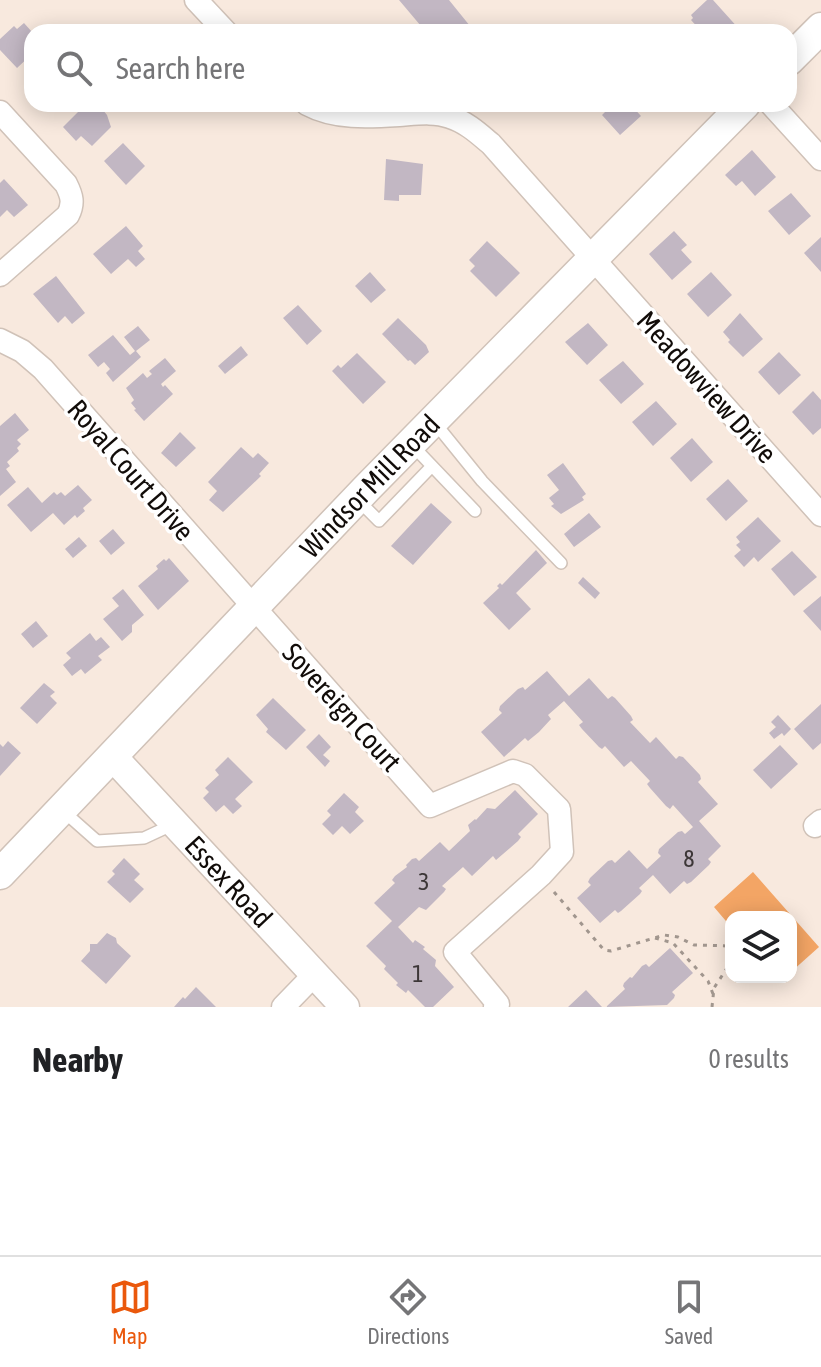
<!DOCTYPE html>
<html lang="en">
<head>
<meta charset="utf-8">
<style>
  body { margin:0; font-family:"Asap Condensed",sans-serif; background:#f6f6f6; color:#202124 }
  .controls { position:absolute; right:24px; bottom:24px; display:grid; overflow:hidden; border-radius:16px; box-shadow:0 4px 20px #0003 }
  .controls button { width:72px; height:72px; display:grid; place-items:center; padding:0; border:0; border-bottom:2px solid #e0e0e0; background:#fff; color:#202124; font:40px sans-serif }
  .list { margin:0; padding:0; list-style:none }
  h2 { display:flex; justify-content:space-between; align-items:center; height:104px; margin:0; padding:0 32px; font-size:34px }
  h2 small { font-size:26px; font-weight:400; color:#757577 }
  .icon { flex:none; width:44px; height:44px; fill:none; stroke:currentColor; stroke-width:2; stroke-linecap:round; stroke-linejoin:round }
  .map { position:relative; flex:none; width:821px; height:1007px; overflow:hidden }
  .search { position:absolute; background:#fff; box-shadow:0 4px 20px #0003; left:24px; right:24px; top:24px; height:88px; display:flex; align-items:center; gap:20px; box-sizing:border-box; padding:0 28px; border-radius:24px; color:#757577; font-size:30px }
  .sheet { height:248px; background:#fff }
  nav { display:flex; justify-content:space-around; align-items:center; box-sizing:border-box; height:112px; border-top:2px solid #e0e0e0; background:#fff; font-size:22px; color:#757577 }
  nav a { display:grid; justify-items:center; gap:4px }
  nav .on { color:#ea580c }
  .map>svg:first-child { display:block }
</style>
</head>
<body>
<div class="map">
<svg width="821" height="1007" viewBox="0 0 821 1007">
  <rect width="100%" height="100%" fill="#f8e9de"/>
  <path fill="#f3a565" d="M753,872L819,947L791,972V917H731V927L714,907Z"/>
  <path fill="#c2b7c3" d="M399,0H449L470,26L463,32H426Z
    M707,0H713L740,30L702,32L691,20L693,18L691,15Z
    M24,23L32,32V54L17,68L0,50V39L14,26L17,29Z
    M74,104H98L107,115L111,127L92,146L81,136L76,141L63,127L80,110Z
    M597,104H630L641,116L620,135L602,115L605,112Z
    M123,143L145,166L126,185L104,161Z
    M752,150L776,177L755,196L742,181L736,186L725,175Z
    M386,159L423,164L421,195H399V201L384,200Z
    M4,179L28,205L14,217L7,210L0,217V183Z
    M791,193L811,216L789,235L768,211Z
    M126,226L143,246L138,251L145,259L136,267L128,259L111,274L93,254Z
    M674,231L687,245L681,250L692,262L672,280L649,254Z
    M821,237V272L804,253Z
    M487,241L520,273L496,297L470,271L475,266L469,260Z
    M370,272L386,290L371,303L355,286Z
    M711,272L732,295L708,317L687,294Z
    M56,276L85,313L72,324L65,316L58,323L33,294Z
    M298,305L322,331L307,345L283,318Z
    M740,313L763,339L743,357L728,342L730,340L723,332Z
    M398,318L426,345L429,352L415,365L410,360L408,361L382,334Z
    M588,323L608,345L587,365L565,342Z
    M138,326L150,340L136,351L141,357L113,382L106,373L110,369L104,362L98,367L88,355L113,335L130,355L135,351L124,337Z
    M241,346L248,355L225,374L218,366Z
    M779,352L801,375L779,395L758,372Z
    M357,353L386,382L363,404L332,371L338,365L341,368Z
    M165,358L176,371L161,384L163,387L165,385L173,394L144,421L134,410L136,409L131,403L134,400L126,388L143,373L147,378L152,374L149,371Z
    M623,361L644,384L621,404L599,380Z
    M813,391L821,400V428L813,435L792,412Z
    M656,401L677,424L653,446L632,422Z
    M15,413L29,430L17,440L21,444L17,448L19,451L7,462L10,466L6,469L16,482L0,496V426Z
    M180,432L196,448L176,467L161,453Z
    M692,438L713,462L691,482L670,458Z
    M241,447L253,458L258,453L269,463L259,474L261,476L223,512L209,500L217,491L208,482Z
    M563,463L586,494L582,497L584,500L561,514L551,506L554,504L549,498L559,490L547,475Z
    M728,479L748,501L726,521L706,499Z
    M78,485L92,500L83,508L85,511L77,518L75,515L64,525L53,513L31,532L7,505L28,487L42,503L54,492L57,495L61,492L65,496Z
    M431,503L452,522L413,565L391,546Z
    M589,513L601,527L574,547L564,534Z
    M758,517L781,541L758,562L754,557L744,567L734,556L741,550L736,545L740,542L736,537Z
    M113,529L125,543L111,555L99,541Z
    M79,537L87,546L73,558L65,549Z
    M536,550L547,563L516,593L531,609L509,630L483,603L499,588L497,586L500,583L502,585Z
    M792,551L817,577L794,596L771,569Z
    M169,558L189,581L158,610L138,586L158,569L156,566L164,559L166,561Z
    M583,577L600,593L595,599L578,583Z
    M123,589L144,615L132,625V632L122,641L103,619L119,606L112,598Z
    M821,596V631L803,611Z
    M36,621L48,636L33,648L21,634Z
    M90,633L96,641L101,637L110,647L98,656L102,660L85,674L81,669L72,676L63,665L71,658L66,653Z
    M547,671L569,696L589,678L608,699L612,696L615,698L631,716L633,720L630,722L650,743L656,737L676,759L679,756L683,757L700,775L701,779L698,782L718,804L699,821L721,846L708,859L711,862L709,865L691,882L687,884L684,881L670,894L653,875L639,888L642,891L640,894L621,911L618,913L615,910L600,923L577,898L591,885L588,882L590,878L608,861L612,860L615,863L629,850L647,869L661,856L658,853L659,849L678,832L682,831L685,834L693,827L673,805L670,809L666,806L650,788L647,784L650,781L631,761L624,767L605,746L602,749L599,747L582,729L579,725L583,722L564,701L548,715L551,719L539,732L528,741L525,738L504,757L481,732L502,713L499,710L500,706L518,689L523,687L525,690Z
    M44,683L55,692L50,696L57,703L37,724L20,708Z
    M273,698L306,730L286,750L266,732L268,729L256,715Z
    M821,704V743L813,750L794,729Z
    M778,715L791,729L784,736L782,733L774,739L769,733L776,727L771,722Z
    M319,734L331,747L323,755L330,761L325,767L306,747Z
    M8,741L21,753L0,776V744L3,747Z
    M780,745L798,764L771,789L753,770Z
    M228,757L253,782L235,799L242,806L233,814L224,805L216,812L203,798L209,792L205,788L219,775L215,770Z
    M515,790L538,814L518,834L521,837L518,841L496,860L493,856L472,876L463,867L442,886L446,889L444,892L426,910L419,907L398,927L413,943L415,940L425,947L423,949L436,960L435,966L454,987L433,1007H425L408,990L406,993L396,985L398,983L384,969L386,966L366,946L392,921L374,903L395,883L392,880L395,876L407,867L406,865L412,859L416,858L419,861L440,842L449,851L470,831L468,825L475,819L476,820L487,808L495,809Z
    M344,793L359,807L355,812L364,821L350,834L342,826L333,835L322,824L331,815L327,811Z
    M124,858L140,874L134,880L144,889L130,903L107,882L115,874L112,871Z
    M107,933L116,938L117,943L131,956L106,984L81,961L90,951V944H97Z
    M670,948L693,973L672,992L675,995L674,998L667,1005L606,1007L625,989L623,986L624,983L630,977L632,978L642,966L646,964L649,967Z
    M196,987L216,1007H174L183,997L185,999Z
    M586,990L602,1007H568Z"/>
  <g fill="none" stroke-linecap="round" stroke-linejoin="round">
    <g stroke="#d0c2b8" stroke-width="14">
      <path id="service" d="M435,423L482,481L561,563
        M412,445L475,511
        M357,499L379,521L432,466
        M62,810L97,841L144,838L174,824"/>
    </g>
    <g stroke="#d0c2b8" stroke-width="25">
      <path id="minor" d="M196,0L226,32
        M307,104C335,119 368,117 399,115C415,114 434,111 450,117C466,122 478,133 491,144L821,515
        M771,104L821,159
        M0,112L66,184C72,196 74,203 68,215L0,275
        M0,340L22,351L43,369L430,806L513,771L525,775L559,809L562,852L541,875L455,952L498,1004L495,1007
        M815,826L821,821
        M283,1007L315,974"/>
    </g>
    <g stroke="#d0c2b8" stroke-width="31">
      <g id="tertiary">
        <path id="s1" d="M113,757L345,1007"/>
      </g>
    </g>
    <g stroke="#d0c2b8" stroke-width="33">
      <g id="secondary">
        <path d="M789,60L821,28"/>
        <path id="s2" d="M0,874L367,488L745,104"/>
      </g>
    </g>
    <path stroke="#a1968e" stroke-width="3" stroke-dasharray="4 6" stroke-linecap="butt" d="M554,892L604,950L611,951L664,935L678,937L694,945L731,946
      M655,938L673,943L708,981L713,994
      M712,1007L714,988L731,962"/>
    <use href="#service" stroke="#fff" stroke-width="11"/>
    <use href="#minor" stroke="#fff" stroke-width="22"/>
    <use href="#tertiary" stroke="#fff" stroke-width="28"/>
    <use href="#secondary" stroke="#fff" stroke-width="30"/>
  </g>
  <g text-anchor="middle" stroke-width="7" stroke-linejoin="round" paint-order="stroke">
    <g font-size="24" fill="#3d3738">
      <text x="689" y="867">8</text>
      <text x="424" y="890">3</text>
      <text x="418" y="982">1</text>
    </g>
    <g font-size="28" fill="#110c09" stroke="#fff">
      <text transform="translate(707 387) rotate(48)" y="10">Meadowview Drive</text>
      <text transform="translate(131 470) rotate(49)" y="10">Royal Court Drive</text>
      <text dy="10" stroke="none"><textPath href="#s2" startOffset="536">Windsor Mill Road</textPath></text>
      <text transform="translate(342 707) rotate(48)" y="10">Sovereign Court</text>
      <text dy="10" stroke="none"><textPath href="#s1" startOffset="170">Essex Road</textPath></text>
    </g>
  </g>
</svg>
<div class="controls">
<button><svg class="icon" aria-label="layers" viewBox="0 0 24 24"><path d="M12 4l9 5-9 5-9-5zM3 14l9 5 9-5"/></svg></button>
</div>
<div class="search"><svg class="icon" aria-label="search" viewBox="0 0 24 24"><circle cx="10" cy="10" r="6"/><path d="M15 15l6 6"/></svg>Search here</div>
</div>
<section class="sheet">
<h2>Nearby<small>0 results</small></h2>
<ul class="list">
</ul>
</section>
<nav>
<a class="on"><svg class="icon" aria-label="map" viewBox="0 0 24 24"><path d="M3 6l6-2 6 2 6-2v14l-6 2-6-2-6 2zM9 4v14M15 6v14"/></svg>Map</a>
<a><svg class="icon" aria-label="directions" viewBox="0 0 24 24"><path d="M12 3l9 9-9 9-9-9zM9 14v-3h6M13 9l2 2-2 2"/></svg>Directions</a>
<a><svg class="icon" aria-label="saved" viewBox="0 0 24 24"><path d="M7 4h10v16l-5-4-5 4z"/></svg>Saved</a>
</nav>
</body>
</html>
